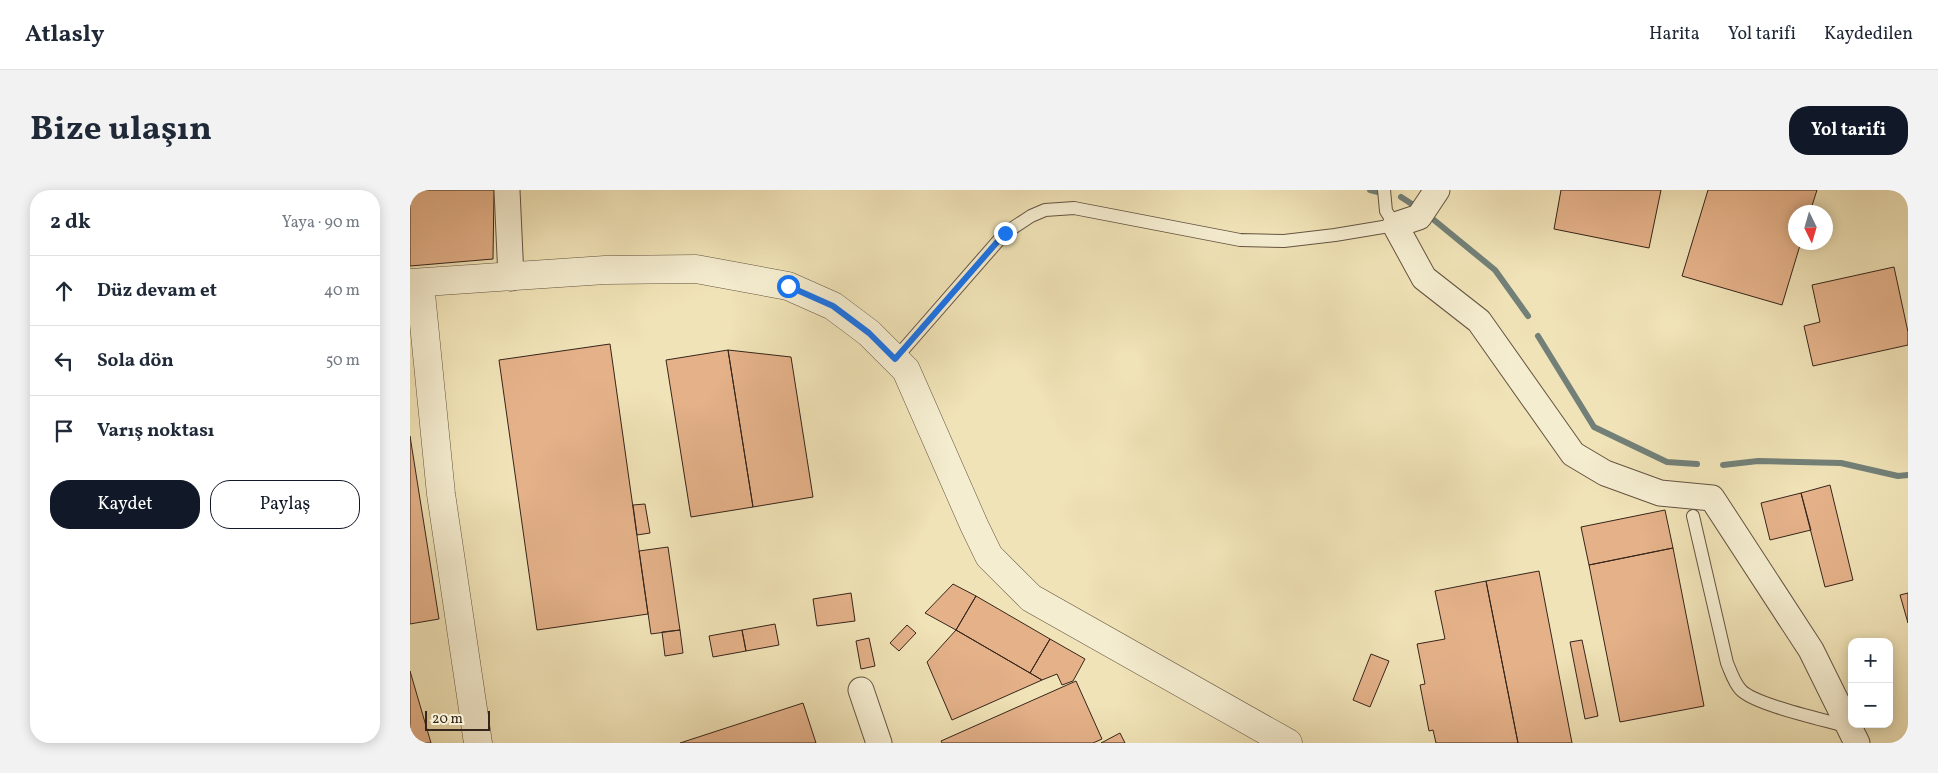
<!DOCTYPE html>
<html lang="tr">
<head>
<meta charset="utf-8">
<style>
  body { margin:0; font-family:Vollkorn,serif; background:#f2f2f3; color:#1f2937 }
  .controls { position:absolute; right:15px; bottom:15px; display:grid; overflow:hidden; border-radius:10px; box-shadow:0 2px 12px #0003 }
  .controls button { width:45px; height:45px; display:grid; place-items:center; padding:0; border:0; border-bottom:1px solid #e0e1e3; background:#fff; color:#1f2937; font:25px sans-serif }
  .compass { position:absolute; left:1378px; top:15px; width:45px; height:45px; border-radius:50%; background:#fff; box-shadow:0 2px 12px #0003; rotate:175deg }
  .scale { position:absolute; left:15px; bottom:12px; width:65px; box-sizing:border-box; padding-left:5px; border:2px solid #36251a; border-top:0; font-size:14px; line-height:18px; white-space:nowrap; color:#36251a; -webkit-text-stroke:4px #f5edd0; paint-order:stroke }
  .stop { position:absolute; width:15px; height:15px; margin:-11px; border:4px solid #1a73e8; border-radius:50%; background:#fff }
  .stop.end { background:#1a73e8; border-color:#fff; box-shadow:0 1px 5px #0008 }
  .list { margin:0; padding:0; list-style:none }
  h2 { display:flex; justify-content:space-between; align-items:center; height:65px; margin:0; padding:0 20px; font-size:21px }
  h2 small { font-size:16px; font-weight:400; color:#747a83 }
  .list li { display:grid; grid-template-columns:32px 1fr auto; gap:15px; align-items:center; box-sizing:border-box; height:70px; padding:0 20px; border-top:1px solid #e0e1e3 }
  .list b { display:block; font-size:19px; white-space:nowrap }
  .list em { font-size:16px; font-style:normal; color:#747a83 }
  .actions { display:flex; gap:10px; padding:15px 20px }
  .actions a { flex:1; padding:11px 0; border:1px solid #111827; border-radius:20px; text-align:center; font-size:18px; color:#111827 }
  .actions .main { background:#111827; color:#fff }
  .icon { flex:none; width:28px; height:28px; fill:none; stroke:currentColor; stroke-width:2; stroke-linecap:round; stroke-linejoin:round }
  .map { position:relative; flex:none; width:1498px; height:553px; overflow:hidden; border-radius:20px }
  header { display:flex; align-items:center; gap:30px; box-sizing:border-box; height:70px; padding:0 25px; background:#fff; border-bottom:1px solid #e0e1e3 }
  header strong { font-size:24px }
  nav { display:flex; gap:28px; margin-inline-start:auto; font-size:18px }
  .intro { display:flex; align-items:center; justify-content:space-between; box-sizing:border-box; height:120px; padding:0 30px }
  h1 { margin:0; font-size:35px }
  .button { padding:12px 22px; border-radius:20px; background:#111827; color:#fff; font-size:18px; font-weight:700 }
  main { display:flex; gap:30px; padding:0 30px }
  aside { flex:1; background:#fff; border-radius:20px; box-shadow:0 2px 12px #0003 }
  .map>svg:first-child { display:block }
</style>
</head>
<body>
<header>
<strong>Atlasly</strong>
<nav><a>Harita</a><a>Yol tarifi</a><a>Kaydedilen</a></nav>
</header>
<div class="intro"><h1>Bize ulaşın</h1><a class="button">Yol tarifi</a></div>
<main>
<aside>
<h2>2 dk<small>Yaya · 90 m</small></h2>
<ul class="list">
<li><svg class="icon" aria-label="ahead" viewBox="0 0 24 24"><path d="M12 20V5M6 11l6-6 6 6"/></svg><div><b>Düz devam et</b></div><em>40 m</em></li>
<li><svg class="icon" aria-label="left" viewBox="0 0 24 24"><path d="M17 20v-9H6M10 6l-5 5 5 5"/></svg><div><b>Sola dön</b></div><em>50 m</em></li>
<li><svg class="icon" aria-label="arrive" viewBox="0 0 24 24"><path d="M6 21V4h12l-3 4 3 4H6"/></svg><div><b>Varış noktası</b></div></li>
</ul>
<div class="actions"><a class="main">Kaydet</a><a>Paylaş</a></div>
</aside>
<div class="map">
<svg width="1498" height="553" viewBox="0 0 1498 553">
  <rect width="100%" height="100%" fill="#f0e3b7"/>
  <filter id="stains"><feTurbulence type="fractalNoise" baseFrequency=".004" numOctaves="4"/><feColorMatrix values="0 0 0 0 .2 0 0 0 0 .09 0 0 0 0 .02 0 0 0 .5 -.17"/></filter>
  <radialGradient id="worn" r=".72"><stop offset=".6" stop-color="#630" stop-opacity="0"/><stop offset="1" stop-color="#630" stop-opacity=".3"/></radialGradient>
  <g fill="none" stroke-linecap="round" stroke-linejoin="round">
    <path stroke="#738078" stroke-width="6" d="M960,0L968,2
      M991,7L1008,18
      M1024,30L1085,80L1118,126
      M1128,146L1184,237L1257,272L1287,274
      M1313,275L1348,271L1431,273L1488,286L1498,285"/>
  </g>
  <path fill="#e4b189" stroke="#36251a" d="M0,0H84L83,69L0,76Z
    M1151,0H1251L1239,58L1144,39Z
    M1298,0H1407L1400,22H1386V52H1391L1372,115L1272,86Z
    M1484,77L1498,142V155L1403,176L1394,136L1410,132L1402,95Z
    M200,154L238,424L127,440L89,170Z
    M318,160L381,167L403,307L343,317Z
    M318,160L343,317L281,327L256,170Z
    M0,246L29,429L0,434Z
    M1420,295L1443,390L1415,397L1391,303Z
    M1391,303L1401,340L1360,350L1351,313Z
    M235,314L240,343L227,345L223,315Z
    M1255,320L1263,358L1179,375L1171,337Z
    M258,357L270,440L241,444L229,361Z
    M1263,358L1294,516L1210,532L1179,375Z
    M1129,381L1162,553H1108L1076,391Z
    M1076,391L1108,553H1026L1023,540L1019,541L1010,495L1015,494L1007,454L1035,449L1025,401Z
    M543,394L566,406L546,440L515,423Z
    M441,403L445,431L407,436L403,409Z
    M1498,403V433L1490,405Z
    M566,406L640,449L620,483L546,440Z
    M365,434L369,455L336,461L332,440Z
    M497,435L506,443L489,461L480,453Z
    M270,440L273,463L255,466L252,442Z
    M332,440L336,461L303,467L299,446Z
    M546,440L620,483L632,490L542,530L517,472Z
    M459,448L465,476L451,479L446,451Z
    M640,449L675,469L663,491L652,495L647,484L632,490L620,483Z
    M1172,450L1188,526L1175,529L1160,452Z
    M961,464L979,471L960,517L943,510Z
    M0,481L21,553H0Z
    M666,491L692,549L683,553H532L531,551Z
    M393,513L406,553H270Z
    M710,543L715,553H691L693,552Z"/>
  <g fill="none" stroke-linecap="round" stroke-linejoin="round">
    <g stroke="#645441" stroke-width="14">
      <path id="service" d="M485,169L595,43L621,26L635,20L664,18L830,50L874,51L925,45L985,35L976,21L974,0
        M1283,326L1317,473C1321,482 1324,493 1331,500C1345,515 1416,530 1439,537"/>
    </g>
    <g stroke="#645441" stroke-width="27">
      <path id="minor" d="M97,0L101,88
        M1027,0L1009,27L985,35L1014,88L1069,131L1163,264L1195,283L1250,303L1302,308L1401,460L1447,553
        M451,500L469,553"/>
    </g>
    <g stroke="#645441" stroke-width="29">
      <path id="tertiary" d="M0,93L195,80L286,79L378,96L423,116L459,143L496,180L564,335L579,366L621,408L878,553
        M10,94L31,304L68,553"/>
    </g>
    <use href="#service" stroke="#f5edd0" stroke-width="12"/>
    <use href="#minor" stroke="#f5edd0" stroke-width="25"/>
    <use href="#tertiary" stroke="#f5edd0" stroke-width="28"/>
  </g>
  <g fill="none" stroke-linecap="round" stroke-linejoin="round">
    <path stroke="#1a73e8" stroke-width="6" d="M378,96L423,116L459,143L485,169L595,43"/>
  </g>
  <rect width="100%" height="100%" filter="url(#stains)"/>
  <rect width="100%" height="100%" fill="url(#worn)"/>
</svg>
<div class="controls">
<button>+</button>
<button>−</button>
</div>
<svg class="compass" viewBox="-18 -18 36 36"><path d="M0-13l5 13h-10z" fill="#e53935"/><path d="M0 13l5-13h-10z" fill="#747a83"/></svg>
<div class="scale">20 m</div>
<div class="stop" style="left:378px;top:96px"></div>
<div class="stop end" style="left:595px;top:43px"></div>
</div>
</main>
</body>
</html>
